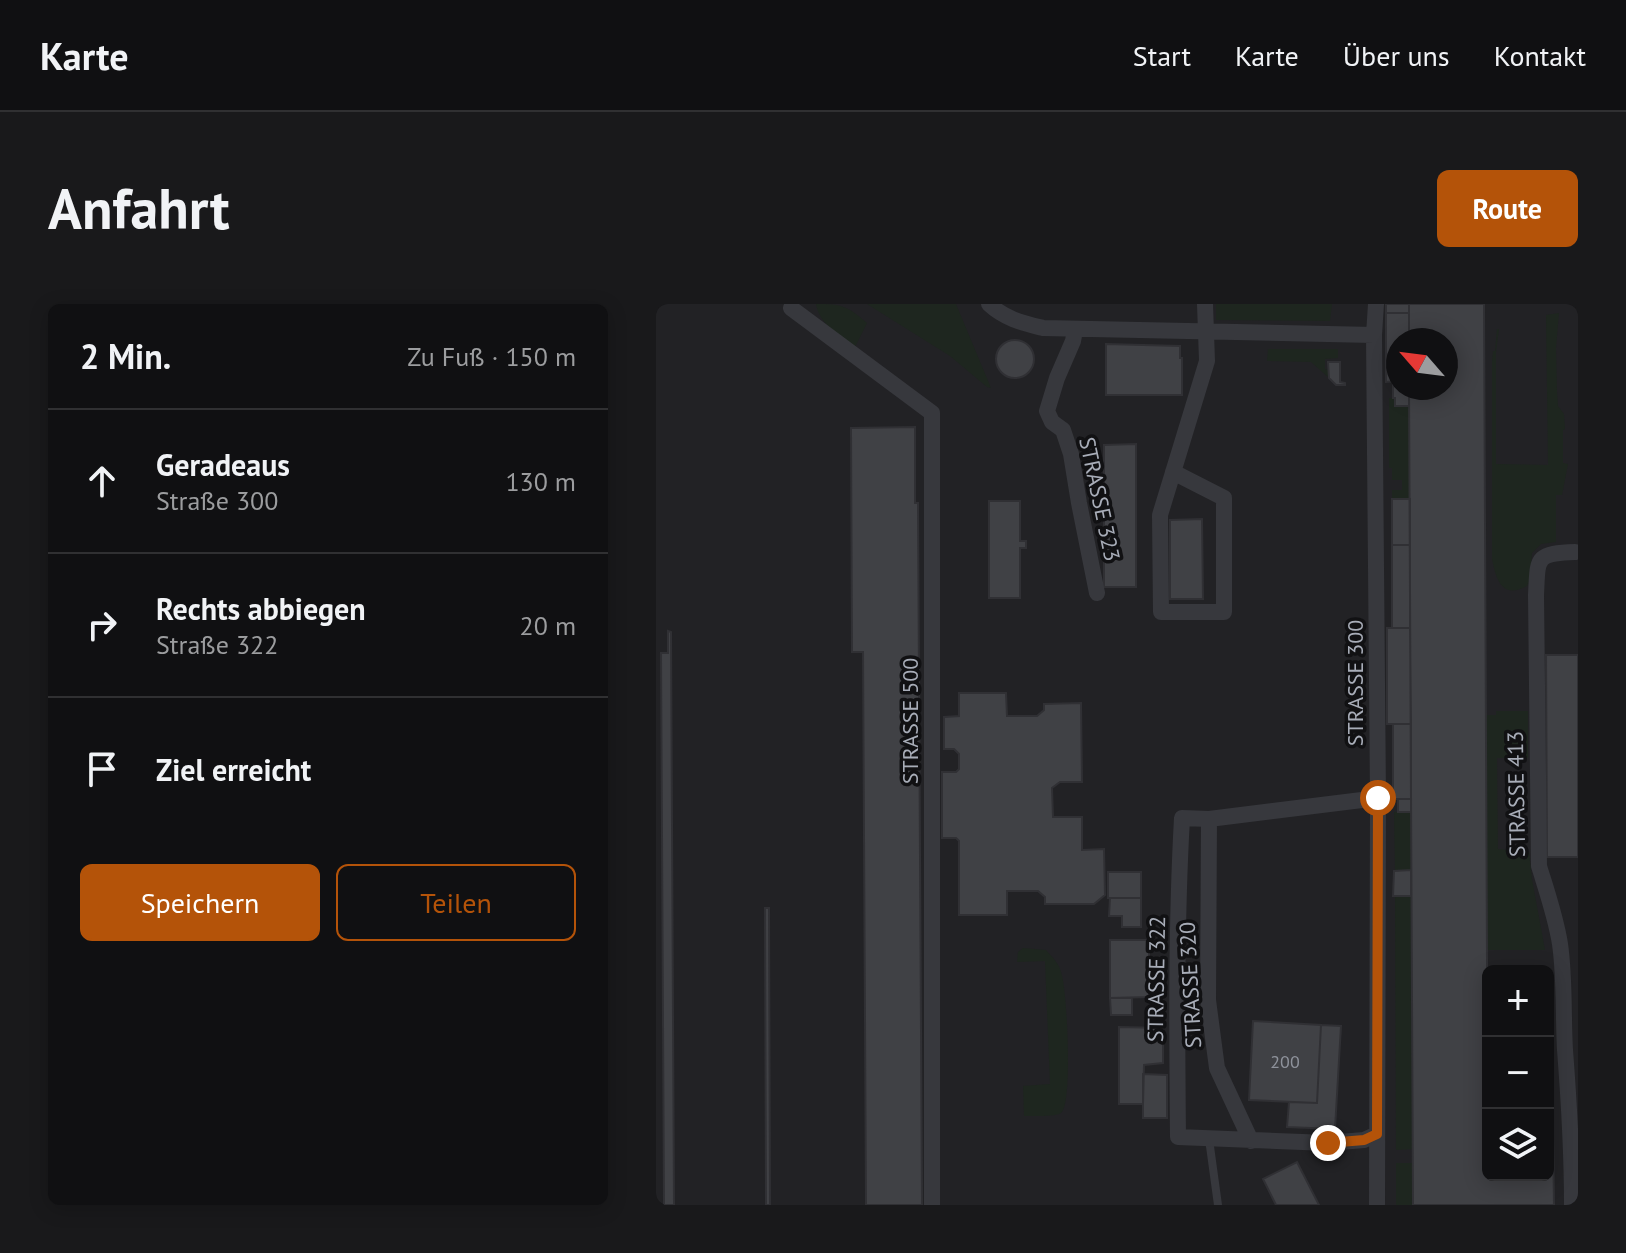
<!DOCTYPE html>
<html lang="de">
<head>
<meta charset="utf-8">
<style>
  body { margin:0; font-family:"PT Sans",sans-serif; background:#19191b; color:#f1f3f6 }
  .controls { position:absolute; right:24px; bottom:24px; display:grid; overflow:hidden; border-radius:12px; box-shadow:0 4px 20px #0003 }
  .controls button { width:72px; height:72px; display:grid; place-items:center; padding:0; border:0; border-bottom:2px solid #303032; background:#101012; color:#f1f3f6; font:40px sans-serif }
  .compass { position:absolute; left:730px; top:24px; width:72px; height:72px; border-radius:50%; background:#101012; box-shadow:0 4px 20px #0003; rotate:298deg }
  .stop { position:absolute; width:24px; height:24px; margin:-18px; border:6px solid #b45309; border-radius:50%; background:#fff }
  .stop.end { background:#b45309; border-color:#fff; box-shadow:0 2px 8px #0008 }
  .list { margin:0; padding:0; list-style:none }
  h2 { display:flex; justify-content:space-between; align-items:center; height:104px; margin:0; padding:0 32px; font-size:34px }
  h2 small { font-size:26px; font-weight:400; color:#9c9d9f }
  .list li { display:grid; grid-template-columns:52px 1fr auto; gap:24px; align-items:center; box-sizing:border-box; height:144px; padding:0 32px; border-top:2px solid #303032 }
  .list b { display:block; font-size:30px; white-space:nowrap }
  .list p { margin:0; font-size:26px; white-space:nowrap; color:#9c9d9f }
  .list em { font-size:26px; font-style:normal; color:#9c9d9f }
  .actions { display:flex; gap:16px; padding:24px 32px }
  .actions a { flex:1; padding:18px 0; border:2px solid #b45309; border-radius:12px; text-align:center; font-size:28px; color:#b45309 }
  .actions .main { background:#b45309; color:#fff }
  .icon { flex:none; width:44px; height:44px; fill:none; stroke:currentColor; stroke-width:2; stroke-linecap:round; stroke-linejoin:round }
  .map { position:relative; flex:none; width:922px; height:901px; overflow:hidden; border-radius:12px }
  header { display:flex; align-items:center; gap:48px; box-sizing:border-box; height:112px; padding:0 40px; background:#101012; border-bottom:2px solid #303032 }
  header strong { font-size:38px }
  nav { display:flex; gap:44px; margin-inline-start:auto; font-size:28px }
  .intro { display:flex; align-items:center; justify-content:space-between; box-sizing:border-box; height:192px; padding:0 48px }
  h1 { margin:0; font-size:56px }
  .button { padding:20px 36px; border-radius:12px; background:#b45309; color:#fff; font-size:28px; font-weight:700 }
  main { display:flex; gap:48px; padding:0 48px }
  aside { flex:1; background:#101012; border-radius:12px; box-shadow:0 4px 20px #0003 }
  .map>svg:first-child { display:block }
</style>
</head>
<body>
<header>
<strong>Karte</strong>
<nav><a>Start</a><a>Karte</a><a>Über uns</a><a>Kontakt</a></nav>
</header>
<div class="intro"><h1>Anfahrt</h1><a class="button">Route</a></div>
<main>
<aside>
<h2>2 Min.<small>Zu Fuß · 150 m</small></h2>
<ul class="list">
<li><svg class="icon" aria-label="ahead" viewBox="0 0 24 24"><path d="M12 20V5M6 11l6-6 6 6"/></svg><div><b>Geradeaus</b><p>Straße 300</p></div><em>130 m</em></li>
<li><svg class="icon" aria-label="right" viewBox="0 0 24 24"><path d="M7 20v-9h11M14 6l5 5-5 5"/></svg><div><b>Rechts abbiegen</b><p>Straße 322</p></div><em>20 m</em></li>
<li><svg class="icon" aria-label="arrive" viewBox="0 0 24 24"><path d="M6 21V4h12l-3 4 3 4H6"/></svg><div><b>Ziel erreicht</b></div></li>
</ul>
<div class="actions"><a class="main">Speichern</a><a>Teilen</a></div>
</aside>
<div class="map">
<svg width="922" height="901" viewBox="0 0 922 901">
  <rect width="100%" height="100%" fill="#161618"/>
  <path fill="#222225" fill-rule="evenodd" d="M0,0H922V901H0ZM742,36H790V84H742ZM832,667H892V871H832Z"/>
  <path fill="#1e261f" d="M160,0C187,0 191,2 211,19L199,43C184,31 163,20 160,0Z
    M211,0H300L335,84L331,83L294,52Z
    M560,0H676L674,17L560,16Z
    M903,9L900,44L901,87L902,102L908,110L909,125L907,126V159L912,160L906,191H900V238L885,240L876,249L874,275L871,282C846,296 840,275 836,255V57L837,47H839L841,25H843L840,48V160L892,161L890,11Z
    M612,45H682V54L669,55V65L673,66V74L655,58L611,57Z
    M733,94H739L740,102H754V195H736V186H746V176H736V164H733Z
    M840,407H872V454H841L842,545L873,548L876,575L889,646H831L830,411H840Z
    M738,508H755V566H739Z
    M739,592H755L757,845L740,846Z
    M367,644L390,646C397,654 404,660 406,672C411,689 417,801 405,809C399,813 376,812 368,812L367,782L394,780L389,657L361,658L362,648Z
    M740,859H757V901H740Z"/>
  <path fill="#404145" stroke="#303034" stroke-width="2" d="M730,0H753V9H730Z
    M753,0H828L832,871H892V830H897L898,901H757L753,84H790V36H753Z
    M730,9H753V36H742V77L730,78Z
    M340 55a19 19 0 1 1 38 0a19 19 0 1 1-38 0Z
    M450,40L524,42V54H526V91H450Z
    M672,58H684V78L689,79V81H680L673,74Z
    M737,77H742V84H753V102H739V94H737Z
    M259,123V199H262L266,901H210L207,348H196L195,124Z
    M480,140V283H448V141Z
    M736,195H754V241H736Z
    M333,197H364V237H370V244H364V294H333Z
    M546,215L547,295H514V216Z
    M736,241H754V324H736Z
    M731,324H754L755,420H731Z
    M12,327L15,328L18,901H8L5,349H12Z
    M890,351H922V553H891Z
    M303,389H350L351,412H381L388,406V400L425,399L426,478H404L396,484L397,513H426V546L448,545L449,591L438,600H389V593L382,587H351V611H303V537L300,534H286V468H300L303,465V450L298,445H288V413L303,412Z
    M737,420H755V495H737Z
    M742,495H755V508H742Z
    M755,566V592H737L738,567Z
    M452,568H485V594H452Z
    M454,594H485V623H466V612H453Z
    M109,604H113L114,901H110Z
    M454,636H493V693L454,694Z
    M454,694H476V711H455Z
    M597,717L665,721L661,799L593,796Z
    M665,721L685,722L679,825L631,823L633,798L661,799Z
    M463,723L507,724V759L488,761L487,800H463Z
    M487,770L511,771V814H487Z
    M641,858L663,901H620L607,875Z"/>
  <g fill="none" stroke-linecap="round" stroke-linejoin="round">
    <path stroke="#37383d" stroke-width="8" d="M553,835L562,901"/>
    <path stroke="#37383d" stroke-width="16" d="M333,0C349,15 367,19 387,24L718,31
      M720,0L718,31L722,494L721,901
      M135,4L276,109V901
      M419,26L417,37L401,74L391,107L396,118L407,126L415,150L423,199L441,289
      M517,168L568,194V308H505L504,211L551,57L549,0
      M553,515L552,696L561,764L595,837
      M721,830L708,836L672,839L522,833C521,727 520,621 526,514L553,515L722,494
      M916,901C916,849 913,798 909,746C907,711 909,675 904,640C900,614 891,588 883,562L880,291C882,255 878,249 919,248"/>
  </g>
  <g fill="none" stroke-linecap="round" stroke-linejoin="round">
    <path stroke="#b45309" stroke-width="10" d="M672,839L708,836L721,830L722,494"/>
  </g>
  <g text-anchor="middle" stroke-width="7" stroke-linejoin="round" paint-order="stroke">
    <g font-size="18" fill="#8e929b">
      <text x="629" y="764">200</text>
    </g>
    <g font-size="22" fill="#a8adb8" stroke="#111113">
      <text transform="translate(444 195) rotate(78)" y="8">STRASSE 323</text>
      <text transform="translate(699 379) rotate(-90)" y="8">STRASSE 300</text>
      <text transform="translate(254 417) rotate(-90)" y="8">STRASSE 500</text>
      <text transform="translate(860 490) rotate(-91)" y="8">STRASSE 413</text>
      <text transform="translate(500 675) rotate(-89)" y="8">STRASSE 322</text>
      <text transform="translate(534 681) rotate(-93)" y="8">STRASSE 320</text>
    </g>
  </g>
</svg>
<div class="controls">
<button>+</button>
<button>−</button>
<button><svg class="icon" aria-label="layers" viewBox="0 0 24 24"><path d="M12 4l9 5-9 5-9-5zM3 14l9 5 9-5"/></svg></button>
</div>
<svg class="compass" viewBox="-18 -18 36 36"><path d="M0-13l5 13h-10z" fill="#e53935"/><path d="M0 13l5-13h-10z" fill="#9c9d9f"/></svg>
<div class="stop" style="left:722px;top:494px"></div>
<div class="stop end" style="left:672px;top:839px"></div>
</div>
</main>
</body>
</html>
